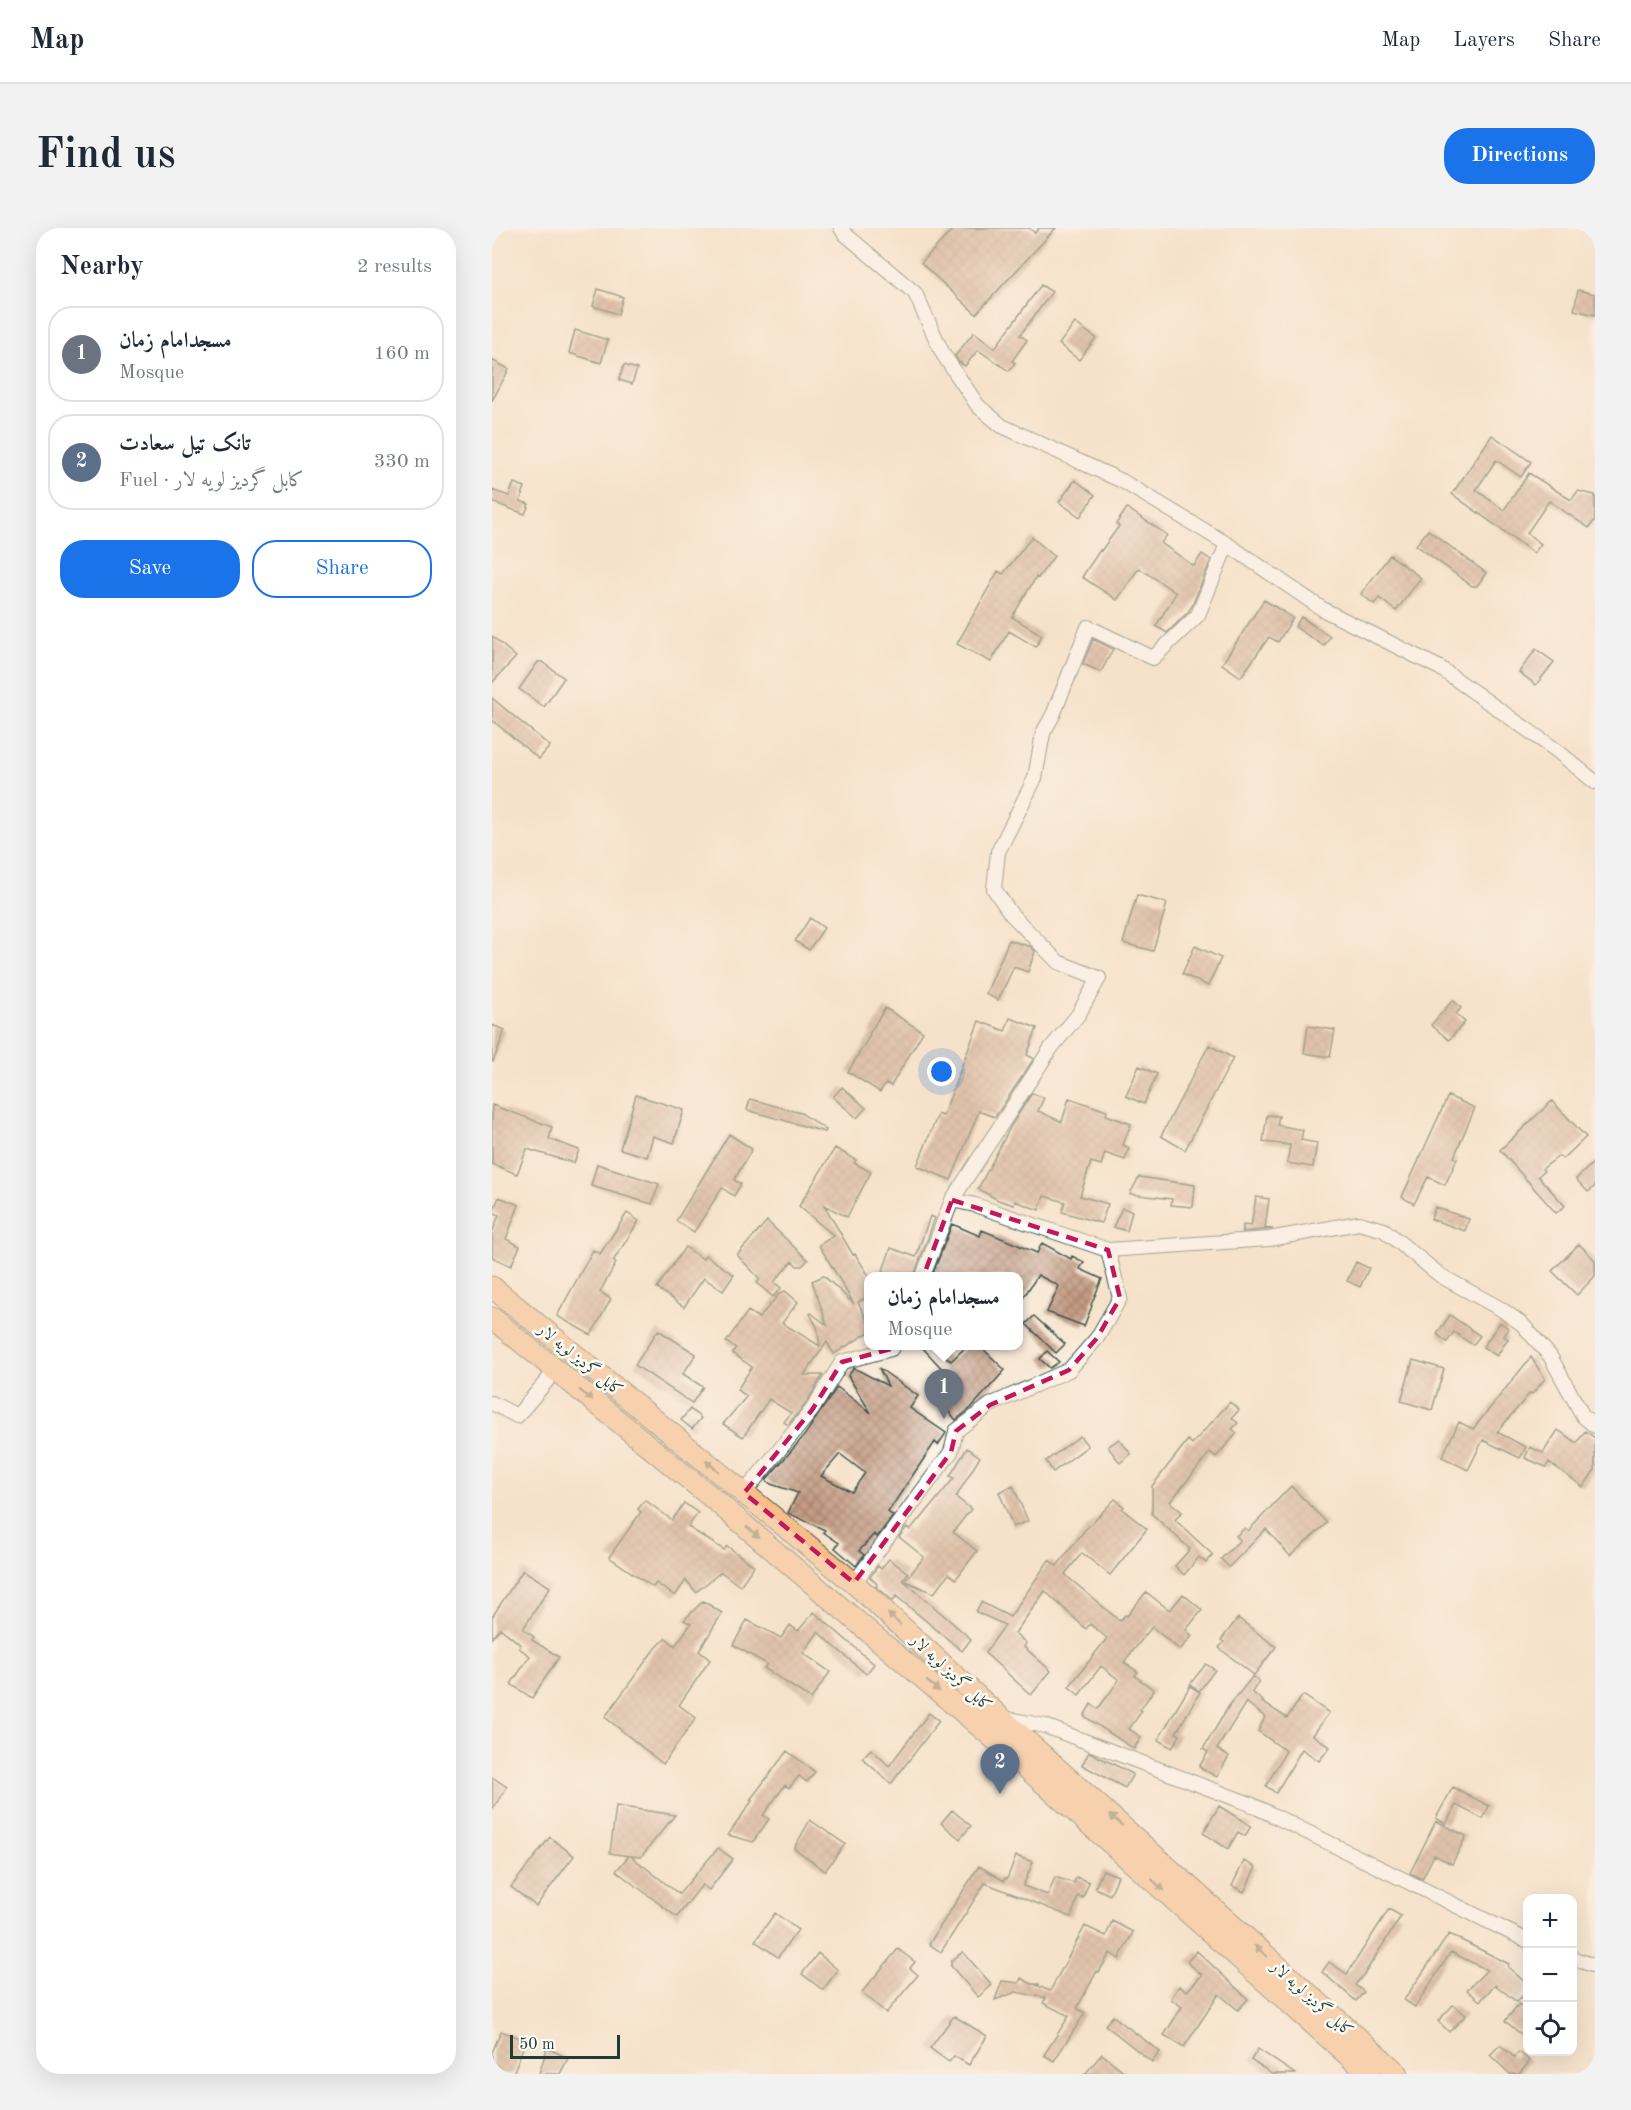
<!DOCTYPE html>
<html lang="en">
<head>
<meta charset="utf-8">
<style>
  body { margin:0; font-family:"Old Standard TT",Amiri,serif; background:#f2f2f3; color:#1f2937 }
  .controls { position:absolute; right:18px; bottom:18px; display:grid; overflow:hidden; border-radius:12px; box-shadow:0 6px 24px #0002 }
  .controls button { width:54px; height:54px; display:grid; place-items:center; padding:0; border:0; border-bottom:2px solid #e0e1e3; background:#fff; color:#1f2937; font:30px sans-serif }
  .scale { position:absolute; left:18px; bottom:15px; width:110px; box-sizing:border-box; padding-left:6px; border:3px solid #1f3d34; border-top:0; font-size:16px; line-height:21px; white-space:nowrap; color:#1f3d34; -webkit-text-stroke:4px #fdfcf7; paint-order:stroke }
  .you { position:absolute; left:450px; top:844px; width:21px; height:21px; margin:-15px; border:4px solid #fff; border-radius:50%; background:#1a73e8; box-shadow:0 0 0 9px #1a73e833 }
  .badge { display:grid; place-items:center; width:39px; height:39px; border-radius:50%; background:#1a73e8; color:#fff; font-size:20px; font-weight:700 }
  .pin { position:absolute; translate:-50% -50px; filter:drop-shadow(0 2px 3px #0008) }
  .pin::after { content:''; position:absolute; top:32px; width:21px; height:18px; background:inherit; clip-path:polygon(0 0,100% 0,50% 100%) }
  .popup { position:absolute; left:372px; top:1044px; width:159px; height:78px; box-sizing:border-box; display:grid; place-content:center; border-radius:12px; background:#fff; filter:drop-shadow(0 2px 4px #0005); font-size:20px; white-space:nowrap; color:#747a83 }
  .popup b { font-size:22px; color:#1f2937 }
  .popup::after { content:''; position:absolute; left:50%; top:100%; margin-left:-12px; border:12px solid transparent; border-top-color:#fff }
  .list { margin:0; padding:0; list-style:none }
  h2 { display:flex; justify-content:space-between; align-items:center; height:78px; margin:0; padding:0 24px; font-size:26px }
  h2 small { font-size:20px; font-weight:400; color:#747a83 }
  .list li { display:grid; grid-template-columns:39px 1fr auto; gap:18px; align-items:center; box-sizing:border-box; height:96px; margin:0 12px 12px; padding:0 12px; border:2px solid #e0e1e3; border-radius:24px }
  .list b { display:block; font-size:22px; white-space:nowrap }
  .list p { margin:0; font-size:20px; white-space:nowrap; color:#747a83 }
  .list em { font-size:20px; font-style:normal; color:#747a83 }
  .actions { display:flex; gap:12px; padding:18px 24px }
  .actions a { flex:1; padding:14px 0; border:2px solid #1a73e8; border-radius:24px; text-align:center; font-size:21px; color:#1a73e8 }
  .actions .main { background:#1a73e8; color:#fff }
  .icon { flex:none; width:33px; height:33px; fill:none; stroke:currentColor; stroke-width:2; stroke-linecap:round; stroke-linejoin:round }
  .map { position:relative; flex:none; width:1103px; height:1846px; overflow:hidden; border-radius:24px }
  header { display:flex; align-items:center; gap:36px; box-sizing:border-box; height:84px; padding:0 30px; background:#fff; border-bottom:2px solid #e0e1e3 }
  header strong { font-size:28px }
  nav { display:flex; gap:33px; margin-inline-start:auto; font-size:21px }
  .intro { display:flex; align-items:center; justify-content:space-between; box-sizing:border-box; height:144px; padding:0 36px }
  h1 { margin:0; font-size:42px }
  .button { padding:15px 27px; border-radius:24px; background:#1a73e8; color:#fff; font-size:21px; font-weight:700 }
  main { display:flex; gap:36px; padding:0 36px }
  aside { flex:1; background:#fff; border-radius:24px; box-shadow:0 6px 24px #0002 }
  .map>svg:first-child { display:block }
</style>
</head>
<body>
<header>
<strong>Map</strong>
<nav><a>Map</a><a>Layers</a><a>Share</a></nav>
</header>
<div class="intro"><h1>Find us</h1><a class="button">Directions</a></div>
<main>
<aside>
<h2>Nearby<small>2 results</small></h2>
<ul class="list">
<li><span class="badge" style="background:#6b7280">1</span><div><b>مسجدامام زمان</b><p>Mosque</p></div><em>160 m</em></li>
<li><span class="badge" style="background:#5c6f8a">2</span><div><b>تانک تیل سعادت</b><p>Fuel · کابل گردیز لویه لار</p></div><em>330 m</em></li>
</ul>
<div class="actions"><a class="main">Save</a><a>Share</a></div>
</aside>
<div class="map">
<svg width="1103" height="1846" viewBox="0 0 1103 1846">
  <defs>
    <pattern id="building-cross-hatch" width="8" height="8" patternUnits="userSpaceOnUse" patternTransform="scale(1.5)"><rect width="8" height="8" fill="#c59b83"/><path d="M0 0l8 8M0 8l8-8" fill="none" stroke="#9f806c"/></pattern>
  </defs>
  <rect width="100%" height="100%" fill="#fdfcf7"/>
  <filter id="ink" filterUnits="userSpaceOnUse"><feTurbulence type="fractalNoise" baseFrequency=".0167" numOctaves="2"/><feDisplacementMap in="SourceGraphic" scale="12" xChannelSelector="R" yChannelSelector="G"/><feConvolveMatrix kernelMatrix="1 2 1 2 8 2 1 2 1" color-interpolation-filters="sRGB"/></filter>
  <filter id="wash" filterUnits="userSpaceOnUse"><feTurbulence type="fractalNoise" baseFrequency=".008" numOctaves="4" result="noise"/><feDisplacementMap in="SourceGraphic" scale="24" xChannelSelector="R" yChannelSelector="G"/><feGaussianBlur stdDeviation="1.35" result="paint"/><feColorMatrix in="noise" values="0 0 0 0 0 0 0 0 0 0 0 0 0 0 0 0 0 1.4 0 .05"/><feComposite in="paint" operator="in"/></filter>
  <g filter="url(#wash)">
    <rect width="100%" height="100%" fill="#f6e2cb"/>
    <g id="blocks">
      <path fill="url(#building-cross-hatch)" fill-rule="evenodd" d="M462,0H537L543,5L547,0H564L484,86L429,35Z
        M549,57L560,64L528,107L535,112L520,133L523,135L517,143L486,122L473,138L466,133L463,128L482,104L503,120Z
        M106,61L131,69L126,86L101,78Z
        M1086,62L1103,66V87L1082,82Z
        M583,95L604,110L587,132L567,116Z
        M83,102L116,112L109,135L77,125Z
        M0,132L17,141L0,173Z
        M132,137L145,141L140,156L127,152Z
        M1000,207L1039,234L1029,249L1004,232L984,262L1012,282L1037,245L1079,272L1086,263L1103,267V292L1097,300L1057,273L1035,305L1049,316L1042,325L960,266Z
        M583,252L603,267L588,289L567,274Z
        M22,255L33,259L28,273L37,276L33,286L0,274V262L17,268Z
        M635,280L675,307L669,315L702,338L710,326L719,332L700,378L696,384L675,405L664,398L684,365L647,340L625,372L590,349L608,322L609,323L627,298L624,296Z
        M936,302L994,345L985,358H980L924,317Z
        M540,309L562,328L546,350L544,349L520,389L550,407L544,419L517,403L499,434L465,416L506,343L511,346Z
        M898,327L929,350L904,383L887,370L882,376L869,366Z
        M772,372L801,390L786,414L777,409L749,449L730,436Z
        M809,389L838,408L832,418L803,399Z
        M0,408L24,429L0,455Z
        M601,411L621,421L609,444L591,436Z
        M1044,421L1062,434L1044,457L1027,444Z
        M46,434H50L72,450L52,479L27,461Z
        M0,470L58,518L47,531L0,492Z
        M645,667L675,675L661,723L631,715Z
        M318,690L332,700L317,722L303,713Z
        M517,712L539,719L543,723L536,744L522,739L506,772L494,766Z
        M703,718L729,730L716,758L690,746Z
        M961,772L969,780L964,786L973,794L957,812L939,797Z
        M393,780L431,804L399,858L394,855L388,864L356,844L378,807L377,806Z
        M518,790L545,800L535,827L541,830V832L503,889L487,883L459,952L425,938L446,886L451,888L487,793L513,803Z
        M0,797L13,802L1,834H0Z
        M816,798L843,802L838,829L812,825Z
        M717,817L741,830L693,922L669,908Z
        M647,838L665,846L652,876L634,868Z
        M350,859L374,880L365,890L341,869Z
        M540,865L552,870L546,883L570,894L577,870L615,883L614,887L639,896L631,917L637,920L633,932L613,925L609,937L599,934L588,968L616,976L609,995L570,984L573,974L552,968L547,982L523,973L522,977L506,972L486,961L520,896Z
        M144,867L192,882L182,915L161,908L155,929L128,921Z
        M956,868L983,880L962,929L965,931L953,957L936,949L922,976L910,969Z
        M258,871L309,885L334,902L333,904L255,882Z
        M1060,873L1094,909L1071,931L1067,928L1050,941L1052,943L1046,948L1073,978L1064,985L1008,922Z
        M0,877L60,899L57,911L87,922L82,935L35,921L25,946L0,936Z
        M775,887L787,888L785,897L811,902L809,912L825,915L821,939L795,935L798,917L771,914Z
        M237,906L260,921L242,952L249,956L242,968L230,960L202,1004L184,993Z
        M343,920L364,932L362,935L379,944L355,989L332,977L361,1027L363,1026L377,1048V1068L366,1074L377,1096V1104L342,1126L335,1114L312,1147H331L313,1177L296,1197L292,1194L299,1185L277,1171L251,1209L231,1196L255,1168L245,1162L260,1139L240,1125L244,1120L234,1114L256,1083L267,1090L287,1066L293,1063L306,1074L290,1095L328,1118L325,1099L318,1086L319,1085L335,1097L320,1053L332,1048L362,1076L327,1017L342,1008L307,978Z
        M1103,933V958L1096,964L1084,951Z
        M105,936L167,956L160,976L99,958Z
        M647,949L703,957L701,979L679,977L680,971L638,966Z
        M7,969L27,977L14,1011L28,1018L19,1038L0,1029V1005L7,987L1,984Z
        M764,969L777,971L773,1000L781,1001L751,1004V997L759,998Z
        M943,979L977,991L973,1003L939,991Z
        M630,980L640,983L635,1003L621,999Z
        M135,985L147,993L121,1033L124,1035L108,1064L119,1071L99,1107L65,1088L101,1022L108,1026Z
        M438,988L443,990L422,1048H389L399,1020L424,1029Z
        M275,993L316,1032L310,1038H305L300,1033L282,1054L289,1060L281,1069L265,1055L268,1051L245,1027Z
        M460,996L488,1008L490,1002L545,1025L550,1015L579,1031L580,1028L592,1034L588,1041L610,1051L599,1077L600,1078L592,1098L555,1084L567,1058L546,1047L527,1076V1048H440Z
        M1087,1016L1103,1032V1048L1085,1067L1060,1043Z
        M193,1019L211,1031L213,1027L242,1047L231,1063L212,1050L192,1079L165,1060Z
        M864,1034L877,1040L868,1059L855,1053Z
        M958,1087L988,1108L981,1117L962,1104L955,1114L945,1106Z
        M542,1088L573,1116L564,1125L534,1096Z
        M1008,1094L1017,1101L1012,1108L1016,1111L1005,1128L991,1119Z
        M166,1102L204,1126L191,1146L211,1159L200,1175L143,1137Z
        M429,1118H442L459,1133L475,1118H488L513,1142L479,1180L464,1192L440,1164L447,1157L444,1154L454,1145Z
        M555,1123L567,1134L558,1140L548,1131Z
        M1039,1129L1053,1151L1040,1166L1038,1165L1005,1204L1034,1219L1028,1230L991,1212L976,1242L950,1229L967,1194L981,1201Z
        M921,1132L952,1141L940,1182L909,1173Z
        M362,1140L396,1158L387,1140L426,1168L418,1180L454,1205L446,1217L443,1214L396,1284L401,1288L385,1309L382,1306L367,1323L372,1327L364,1338L343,1320L347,1315L331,1304L333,1302L296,1285L306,1265L279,1256L274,1252L312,1208L345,1159L379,1185L356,1148ZM348,1226L373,1245L360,1264L329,1248Z
        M738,1174L747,1182L740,1190L746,1195L740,1201L745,1205L724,1229L718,1224L678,1274L690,1284L683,1292L721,1327L714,1335L707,1329L692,1347L683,1338L698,1321L660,1286V1258L696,1212L700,1216Z
        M198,1181L209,1190L200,1201L189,1192Z
        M1066,1202L1085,1215L1093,1203L1103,1210V1242L1091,1259L1057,1234L1054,1239L1033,1230L1038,1219L1051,1225Z
        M588,1208L596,1218L561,1244L554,1233Z
        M627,1211L639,1226L628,1235L616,1219Z
        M475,1220L488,1229L464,1269L479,1281L461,1304L485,1323L464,1351L457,1346L442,1365L413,1353L432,1329L407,1309L415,1299L418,1302L426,1292H428L462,1250L458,1248Z
        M521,1258L536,1293L521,1299L507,1264Z
        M799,1258L835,1295L798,1328L774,1301L737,1339L729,1331L748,1312L744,1308L753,1300L756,1303Z
        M623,1271L632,1279L630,1281L655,1301L618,1347L590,1325L573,1346L577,1350L628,1393L633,1387L635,1388L654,1364L676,1381H679L691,1366L710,1382L694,1402L700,1408L688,1422L660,1399L632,1434L646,1444L643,1448L662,1462L648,1482L650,1483L637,1501L649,1509L642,1521L592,1488L599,1476L606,1481L627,1452L609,1438L587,1467L577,1459L615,1410L598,1396L594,1401L553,1363L523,1405L534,1415L532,1419L559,1443L539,1467L493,1425L513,1397L484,1384L489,1374L518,1389L557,1332L565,1338L592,1303Z
        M153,1272L180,1292L192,1275L206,1285L196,1299L232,1322L235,1318L262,1338L248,1358L229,1344L204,1364L194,1352L183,1368L164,1355L161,1359L117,1329L149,1284L146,1281Z
        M397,1331L416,1345L411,1352L479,1411L470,1423L404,1368L401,1373L384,1358L385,1356L378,1349L386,1338L389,1341Z
        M31,1342L58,1359L31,1401L42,1409L40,1412L67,1429L40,1470L19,1456L38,1428L27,1420L29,1417L8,1400L0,1410V1389Z
        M211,1373L230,1385L207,1423L218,1432L187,1477L204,1490L171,1536L113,1489L161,1423L174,1410L183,1418L199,1396L192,1392Z
        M322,1384L382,1436L374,1446L326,1404L311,1425L338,1444L319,1471L272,1440L275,1436L241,1417L255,1392L289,1410L298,1397L306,1403Z
        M746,1390L784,1419L762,1447L727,1420L732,1414L729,1412Z
        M714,1436L723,1442L707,1463L698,1456Z
        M761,1448L767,1453L760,1464L771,1473L770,1474L795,1490L811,1467L837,1485L821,1507L838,1519L827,1533L810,1521L784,1565L774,1558L794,1523L766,1503L773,1489L754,1474L725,1521L737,1528L725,1549L707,1539L716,1524L711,1521L737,1478Z
        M698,1458L708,1464L684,1505L688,1507L680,1520L666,1512Z
        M437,1485L447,1493L399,1556L370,1530L379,1521L397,1538Z
        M295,1523L323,1544L315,1554L307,1548L297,1560L293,1557L271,1587L277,1591L261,1614L236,1607L260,1573L258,1572Z
        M597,1524L641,1546L633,1560L590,1537Z
        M0,1549L15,1559L0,1582Z
        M961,1559L997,1578L991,1591L964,1577L954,1596L944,1590Z
        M124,1578L183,1587L149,1629L139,1628L187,1666L226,1620L241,1631L217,1662L210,1657L185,1689L124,1643L137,1628L118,1625Z
        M727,1578L759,1598L753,1608L746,1604L736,1621L711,1605Z
        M460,1582L479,1598L468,1611L449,1595Z
        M318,1592L353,1616L333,1643L302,1620Z
        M944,1593L974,1608L960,1636L942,1627L930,1651L918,1645Z
        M58,1609L82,1628L44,1678L19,1659Z
        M524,1628L541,1634L531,1658L556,1667L563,1649L582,1655L584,1649L597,1654L591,1670L586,1668L579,1689L493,1655L449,1724L437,1716L487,1638L512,1653L513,1650L515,1651Z
        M752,1633L764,1639L752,1664L740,1658Z
        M611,1642L626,1648L618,1667L603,1660Z
        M897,1681L909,1688L873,1745L863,1757L872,1764L864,1773L830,1744L837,1734L855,1746Z
        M283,1685L306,1702L286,1729L263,1713Z
        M620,1693L641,1704L627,1731L618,1725L607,1744L605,1743L585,1780L593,1785L562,1833L552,1827L577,1788L551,1775L554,1770L524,1764L503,1772L510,1753L527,1755L529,1750L540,1756H548L544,1757L558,1763L593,1698L614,1708Z
        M957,1706L1017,1736L1016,1739L1035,1756V1762L1025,1774L1003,1757L988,1773L975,1762L995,1742L959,1724L923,1779L912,1772Z
        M406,1721L423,1734L418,1740L426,1747L394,1785L370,1764Z
        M705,1723L756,1771L746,1782L727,1766L692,1819L672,1807L690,1779L679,1771L687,1758L695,1763L710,1747L695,1734Z
        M471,1724L500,1757L486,1769L459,1738V1733Z
        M326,1725L346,1742L331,1762L310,1746Z
        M1027,1776L1035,1783V1811L1013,1793Z
        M961,1777L974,1787L957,1804L946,1793Z
        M462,1788L495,1808L477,1837L462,1828L457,1834L438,1820Z
        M621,1788L668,1824L660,1834L613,1797Z
        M9,1803L34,1812L21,1846H0V1825Z
        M1008,1817L1022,1829L1027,1824L1038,1833L1027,1846H1018L998,1827Z
        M55,1820L76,1830L68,1846H47Z
        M766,1821L803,1846H780L759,1832Z
        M610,1826L635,1846H593Z"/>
    </g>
  </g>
  <g filter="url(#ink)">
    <use href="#blocks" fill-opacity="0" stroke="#3f564b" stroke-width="1.5"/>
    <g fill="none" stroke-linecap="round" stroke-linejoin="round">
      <g stroke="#3f564b" stroke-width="16">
        <path id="minor" d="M349,0L353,6L423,65L451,126L486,178L510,198L630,253L735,316L832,382L948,440L1064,522L1103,554
          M460,972L483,977L616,1022L777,1011L867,995L892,1002L949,1048L1009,1081L1030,1096L1058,1128L1091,1188L1103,1198
          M431,1048L460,972L559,820L586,787L607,750L566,734L519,686L502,661L506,624L543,550L551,505L561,487L596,399L661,430L706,387L735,316
          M0,1175L25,1188L64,1142
          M252,1265L320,1182L350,1134L399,1121L401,1118
          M362,1355L459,1224L464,1203L498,1177L577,1142L605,1110L628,1070L616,1022
          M511,1490L553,1498L758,1576L1036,1713
          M1080,1730L1103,1738"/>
      </g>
      <g stroke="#3f564b" stroke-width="23">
        <path id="highway" d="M0,1059L362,1355L509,1490L906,1846
          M0,1090L224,1273L492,1502L877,1846"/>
      </g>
      <use href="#minor" stroke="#fff" stroke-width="14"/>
      <use href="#highway" stroke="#f8bd89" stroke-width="21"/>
    </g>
    <defs><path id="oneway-solid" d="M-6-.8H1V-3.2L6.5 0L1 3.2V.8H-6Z" transform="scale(1.5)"/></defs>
    <g fill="#81775a">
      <use href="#oneway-solid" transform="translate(94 1167) rotate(39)"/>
      <use href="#oneway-solid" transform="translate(220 1238) rotate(-141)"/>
      <use href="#oneway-solid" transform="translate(261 1304) rotate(40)"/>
      <use href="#oneway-solid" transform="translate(402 1391) rotate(-137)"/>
      <use href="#oneway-solid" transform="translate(441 1458) rotate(40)"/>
      <use href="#oneway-solid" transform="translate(624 1592) rotate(-138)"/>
      <use href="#oneway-solid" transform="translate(666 1657) rotate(42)"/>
      <use href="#oneway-solid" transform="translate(769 1723) rotate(-138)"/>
    </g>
  </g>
  <path d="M0 0H1103V1846H0ZM460,972L616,1022L628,1070L605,1110L577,1142L498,1177L464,1203L459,1224L362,1355L252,1265L320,1182L350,1134L399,1121L415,1092Z" fill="#f6e2cb" fill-opacity=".55" fill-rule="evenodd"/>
  <path fill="none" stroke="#c2185b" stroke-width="4.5" stroke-dasharray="12 8" stroke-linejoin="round" d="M460,972L616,1022L628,1070L605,1110L577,1142L498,1177L464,1203L459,1224L362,1355L252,1265L320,1182L350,1134L399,1121L415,1092Z"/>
  <g text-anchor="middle" stroke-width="5" stroke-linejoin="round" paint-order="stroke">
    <g font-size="16" fill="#1f3d34" stroke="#fdfcf7">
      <text transform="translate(89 1131) rotate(39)" y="6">کابل گردیز لویه لار</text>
      <text transform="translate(460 1444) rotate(43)" y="6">کابل گردیز لویه لار</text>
      <text transform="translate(821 1770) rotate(42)" y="6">کابل گردیز لویه لار</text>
    </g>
  </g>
</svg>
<div class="controls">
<button>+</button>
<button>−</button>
<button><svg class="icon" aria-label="locate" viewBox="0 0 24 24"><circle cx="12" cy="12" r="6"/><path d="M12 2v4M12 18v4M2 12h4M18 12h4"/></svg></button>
</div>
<div class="scale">50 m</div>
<div class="you"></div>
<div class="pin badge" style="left:452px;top:1191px;background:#6b7280">1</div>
<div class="popup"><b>مسجدامام زمان</b>Mosque</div>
<div class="pin badge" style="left:508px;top:1566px;background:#5c6f8a">2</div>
</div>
</main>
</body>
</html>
